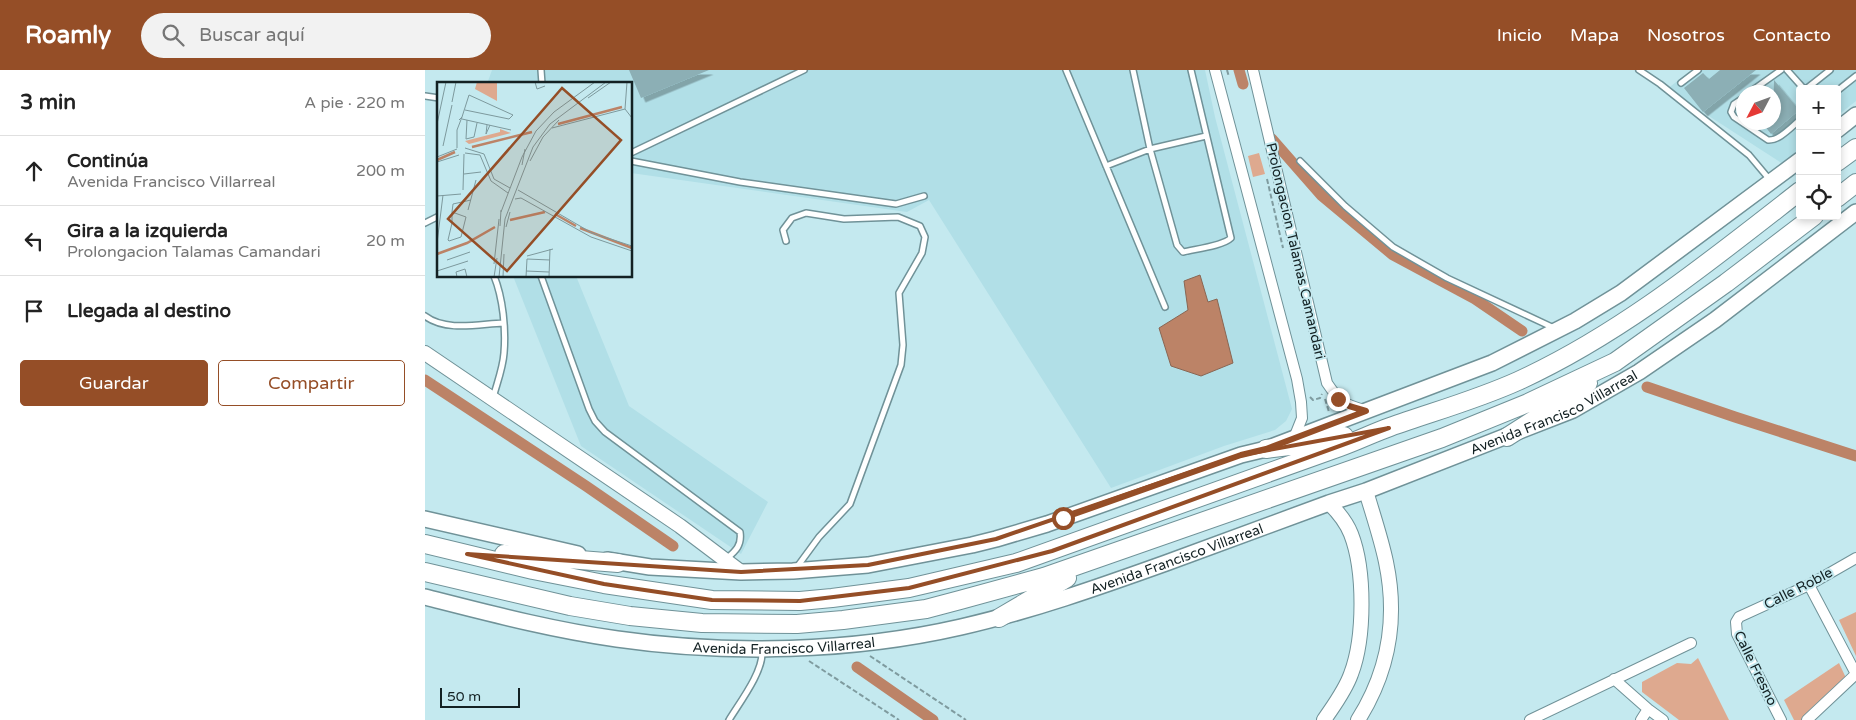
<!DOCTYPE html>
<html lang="es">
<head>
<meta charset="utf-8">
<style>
  body { margin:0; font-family:"Varela Round",sans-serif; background:#f2f2f2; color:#222 }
  .controls { position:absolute; right:15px; top:15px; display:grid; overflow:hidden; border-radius:5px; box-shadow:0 2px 8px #0003 }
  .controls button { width:45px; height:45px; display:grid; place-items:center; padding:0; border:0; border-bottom:1px solid #e0e0e0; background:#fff; color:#222; font:25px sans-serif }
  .compass { position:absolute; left:1311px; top:15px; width:45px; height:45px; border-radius:50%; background:#fff; box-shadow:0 2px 8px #0003; rotate:229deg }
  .scale { position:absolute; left:15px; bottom:12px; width:80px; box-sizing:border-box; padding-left:5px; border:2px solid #132123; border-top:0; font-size:14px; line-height:18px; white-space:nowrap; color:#132123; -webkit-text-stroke:4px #c4e9ef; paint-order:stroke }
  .stop { position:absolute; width:15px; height:15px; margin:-11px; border:4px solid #954e27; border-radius:50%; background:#fff }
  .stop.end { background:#954e27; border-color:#fff; box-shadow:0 1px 5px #0008 }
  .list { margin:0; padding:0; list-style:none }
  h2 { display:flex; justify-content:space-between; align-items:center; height:65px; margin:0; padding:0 20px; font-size:21px }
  h2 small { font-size:16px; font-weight:400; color:#767676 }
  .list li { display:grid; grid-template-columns:32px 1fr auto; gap:15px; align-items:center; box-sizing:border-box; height:70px; padding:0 20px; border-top:1px solid #e0e0e0 }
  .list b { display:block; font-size:19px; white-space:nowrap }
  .list p { margin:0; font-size:16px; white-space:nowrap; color:#767676 }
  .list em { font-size:16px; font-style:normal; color:#767676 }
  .actions { display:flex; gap:10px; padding:15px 20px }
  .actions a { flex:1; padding:11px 0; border:1px solid #954e27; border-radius:5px; text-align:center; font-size:18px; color:#954e27 }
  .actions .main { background:#954e27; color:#fff }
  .icon { flex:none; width:28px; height:28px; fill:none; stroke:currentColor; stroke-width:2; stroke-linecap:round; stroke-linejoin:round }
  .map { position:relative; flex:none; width:1431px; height:650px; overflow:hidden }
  header { display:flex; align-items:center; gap:30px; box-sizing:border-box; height:70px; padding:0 25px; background:#954e27; color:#fff }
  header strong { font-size:24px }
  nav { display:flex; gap:28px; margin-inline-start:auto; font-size:18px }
  .search { width:350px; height:45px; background:#f2f2f2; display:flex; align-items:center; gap:12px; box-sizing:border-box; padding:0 18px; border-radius:28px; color:#767676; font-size:19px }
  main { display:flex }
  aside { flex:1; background:#fff }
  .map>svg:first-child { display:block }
</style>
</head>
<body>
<header>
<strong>Roamly</strong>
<div class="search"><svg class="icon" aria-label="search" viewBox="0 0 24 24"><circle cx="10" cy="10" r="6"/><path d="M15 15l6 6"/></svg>Buscar aquí</div>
<nav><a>Inicio</a><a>Mapa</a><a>Nosotros</a><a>Contacto</a></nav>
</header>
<main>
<aside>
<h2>3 min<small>A pie · 220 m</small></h2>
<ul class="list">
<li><svg class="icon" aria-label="ahead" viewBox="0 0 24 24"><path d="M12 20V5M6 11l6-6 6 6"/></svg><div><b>Continúa</b><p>Avenida Francisco Villarreal</p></div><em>200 m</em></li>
<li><svg class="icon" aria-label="left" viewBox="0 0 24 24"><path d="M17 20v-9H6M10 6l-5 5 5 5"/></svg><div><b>Gira a la izquierda</b><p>Prolongacion Talamas Camandari</p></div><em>20 m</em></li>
<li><svg class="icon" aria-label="arrive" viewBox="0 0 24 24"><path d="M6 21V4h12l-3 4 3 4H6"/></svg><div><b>Llegada al destino</b></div></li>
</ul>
<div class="actions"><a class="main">Guardar</a><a>Compartir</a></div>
</aside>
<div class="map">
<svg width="1431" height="650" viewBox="0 0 1431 650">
  <defs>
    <filter id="shadow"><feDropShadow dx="4.5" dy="4.5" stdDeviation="0" flood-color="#0004"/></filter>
  </defs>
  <rect width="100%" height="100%" fill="#c4e9ef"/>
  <path fill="#b1dfe7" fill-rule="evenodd" d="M67,0H780L790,47L867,339L861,351L850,360L799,376L686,418L504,130L482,142L206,103V14H62Z
    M1267,0H1431V31L1412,46V19H1375V84L1361,96L1242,19ZM1318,22H1348V52H1318Z
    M88,206H151L204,336L343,432L316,484L156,376Z"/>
  <path fill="#dea98f" d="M834,83L840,104L828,107L823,86Z
    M1431,542V586L1414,550Z
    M1273,588L1304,650H1254L1217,622V612L1252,593L1266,594Z
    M1414,593L1421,608L1377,650H1369L1359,630Z"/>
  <path fill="#bc8367" stroke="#896653" d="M775,205L783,232L792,229L808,293L776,306L746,296L734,258L763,240L759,211Z"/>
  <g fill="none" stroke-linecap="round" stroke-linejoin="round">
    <path stroke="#bc8367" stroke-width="11" d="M814,0L818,14
      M847,69L896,125L968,185L1050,229L1097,261
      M0,310L161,416L248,476
      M1222,317L1310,347L1431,386
      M432,597L508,650"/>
  </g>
  <path fill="#8cafb5" filter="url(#shadow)" d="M204,0H284L216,28Z
    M1295,0H1331L1278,42L1259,18L1278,3L1284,9Z
    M1349,10L1374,40L1346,64L1337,52H1348Z"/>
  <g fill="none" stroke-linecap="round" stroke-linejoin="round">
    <g stroke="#709298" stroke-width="8">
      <path id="lane" d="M116,0L117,14
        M641,0L740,237
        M708,0L725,79L752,175L758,182C770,179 798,176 806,168L766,0
        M1214,0L1235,14L1324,85L1345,110
        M1362,0L1379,19
        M1256,13L1273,0
        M1381,19L1405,0
        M1412,21L1431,6
        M1325,22L1356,0
        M0,26L14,28
        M1318,28L1309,34L1306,42L1309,47L1343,70C1354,71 1366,57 1375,50
        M206,83L379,0
        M206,91L315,112L471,134L499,126
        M875,91L920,136L968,177L1022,208L1129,258
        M681,96L725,79L781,66
        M0,153L14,146
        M361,171L358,160L367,148L381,143L419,149L473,147L495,156L500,167L497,183L474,223L478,275L476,295L425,434L394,467L372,497
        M116,206L164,339L170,351L180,362L315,462C317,475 311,481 301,489
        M0,246C21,262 54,254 78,253
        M68,328C72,313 78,298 79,283C81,259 78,228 69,206
        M304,650C315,632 338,602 337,582"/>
    </g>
    <g stroke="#709298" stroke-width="12">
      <path id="street" d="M790,0L872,309L876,332L877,348L869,368
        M828,0L902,313C914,331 919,335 940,340
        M1384,515L1431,604
        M1189,609L1223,639L1238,650
        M1105,650L1266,573
        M1216,650L1223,639
        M1356,650L1312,564L1311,552L1314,547L1384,515L1431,488
        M1382,650L1431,604"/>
    </g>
    <g stroke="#709298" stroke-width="16">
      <path id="secondary" d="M0,283L255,456L316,502
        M899,650C909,635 920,621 926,604C940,567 940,500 926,464C921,451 913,442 904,433
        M933,650C964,601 973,549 961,492C956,468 948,445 941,421"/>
    </g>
    <g stroke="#709298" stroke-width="18">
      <g id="primary">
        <path d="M1412,60L1431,45"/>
        <path d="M0,449L153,484"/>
        <path d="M182,490L225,497L316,502L368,501L443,495L547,475L571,469L622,454L816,385L841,379L1067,293L1150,251L1196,223L1375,90"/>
        <path id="s1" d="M0,527C63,543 127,560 192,569C303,585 427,582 536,557C606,541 674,517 741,493C796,473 850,453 904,433L941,421L1148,340L1214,302L1290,250L1431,142"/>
      </g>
    </g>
    <g stroke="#709298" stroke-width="20">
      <path id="highway" d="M1412,92L1431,78
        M1412,128L1431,113
        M1082,367L1123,341L1163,313
        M841,379L880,374L919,366
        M0,474L108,500L179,514L287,530L375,531L407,528L484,518L591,493L915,377C932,371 948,363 965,357C1007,342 1051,330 1093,311C1196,264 1285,191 1375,121
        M79,484L193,493
        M0,502L145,536L205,546L277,553L372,554L418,550L501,539L535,530L619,507L1017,368L1103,333L1190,292L1301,213L1389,146
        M574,548L642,508"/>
    </g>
    <path stroke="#7f9b9f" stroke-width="2" stroke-dasharray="5 2.5" stroke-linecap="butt" d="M802,0L804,7
      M842,109L858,178
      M885,327L888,330L895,328L897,324
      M900,329L904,342
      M445,586L541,650
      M384,591L474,650"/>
    <use href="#lane" stroke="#fff" stroke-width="5"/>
    <use href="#street" stroke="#fff" stroke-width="10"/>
    <use href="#secondary" stroke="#fff" stroke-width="14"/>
    <use href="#primary" stroke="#fff" stroke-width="15"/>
    <use href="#highway" stroke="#fff" stroke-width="18"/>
  </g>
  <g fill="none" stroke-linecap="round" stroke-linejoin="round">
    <path stroke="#954e27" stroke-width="6" d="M638,448L816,385L841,379L941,341L924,336L913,329"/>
  </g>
  <path fill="none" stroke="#954e27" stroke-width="4" stroke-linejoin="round" d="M964,358L627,481L484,518L375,531L287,530L179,514L42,484L316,502L443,495L571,469L816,385Z"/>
  <g text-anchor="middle" stroke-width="4" stroke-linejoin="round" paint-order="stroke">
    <g font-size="14" fill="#132123" stroke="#c4e9ef">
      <text transform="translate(871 181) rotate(77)" y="5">Prolongacion Talamas Camandari</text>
      <text dy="5" stroke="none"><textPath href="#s1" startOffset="1174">Avenida Francisco Villarreal</textPath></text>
      <text dy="5" stroke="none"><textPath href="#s1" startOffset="769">Avenida Francisco Villarreal</textPath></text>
      <text transform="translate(1373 518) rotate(-27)" y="5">Calle Roble</text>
      <text dy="5" stroke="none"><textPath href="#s1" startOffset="364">Avenida Francisco Villarreal</textPath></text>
      <text transform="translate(1331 598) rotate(64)" y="5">Calle Fresno</text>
    </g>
  </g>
  <g transform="translate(12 12)">
    <rect width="195" height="195" fill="#c4e9ef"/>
    <path d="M40,0H60V19L38,7ZM63,47L74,51L32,62L28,59L63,50Z" fill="#dea98f"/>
    <path fill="none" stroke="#bc8367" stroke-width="2.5" d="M121,42L185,25M35,65L95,50M0,78L18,70M118,132L139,144M73,138L108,130M143,146L195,166M0,172L30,161L58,145"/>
    <path fill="none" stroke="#7d999d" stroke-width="1" d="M98,0L100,7L108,4M190,0L188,27L195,36M151,16L174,0M15,20L19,0M25,35L32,13L76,33L72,37L28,28M25,37L74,48M30,38L29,57L37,55L40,41M0,42L9,0M50,43L49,52L53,43M115,46L188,27M6,64L15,23M20,66V48L25,35L22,38M28,66L47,72L57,97L73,106M28,71L43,73L54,99L71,111M0,75L20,67M93,79L106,55L122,38M0,80L22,73M85,83L88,67M27,92L44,90M26,108L27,72M81,108L155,151L195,164M0,114L24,112M78,117L84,116L154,155L195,169M31,128L39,98M15,130L29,135L24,155L12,159L11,158L15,141V130L16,122L34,118M64,130L85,75L99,49L117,30L158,0M63,144L64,128M69,145L73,130M0,161L6,113M90,174L116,167M90,177L113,178M10,178L33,170M57,182L62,137M0,189L31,179M89,189L112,190M20,195L19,190L28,187L30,195M57,195L60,176M62,195L68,137L96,65L113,42L169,0M66,195L67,172M89,195L90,177M112,195L113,167"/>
    <path fill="#954e27" fill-opacity="0.15" stroke="#954e27" stroke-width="2.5" d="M125,6L184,58L70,189L11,137Z"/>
    <rect width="195" height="195" fill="none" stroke="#132123" stroke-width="2.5"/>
  </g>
</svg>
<div class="controls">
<button>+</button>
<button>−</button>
<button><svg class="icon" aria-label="locate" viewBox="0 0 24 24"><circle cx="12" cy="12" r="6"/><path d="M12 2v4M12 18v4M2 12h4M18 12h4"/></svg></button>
</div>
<svg class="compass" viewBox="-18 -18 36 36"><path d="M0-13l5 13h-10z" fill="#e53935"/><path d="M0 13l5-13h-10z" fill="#767676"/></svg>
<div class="scale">50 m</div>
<div class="stop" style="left:638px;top:448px"></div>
<div class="stop end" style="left:913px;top:329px"></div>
</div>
</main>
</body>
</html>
